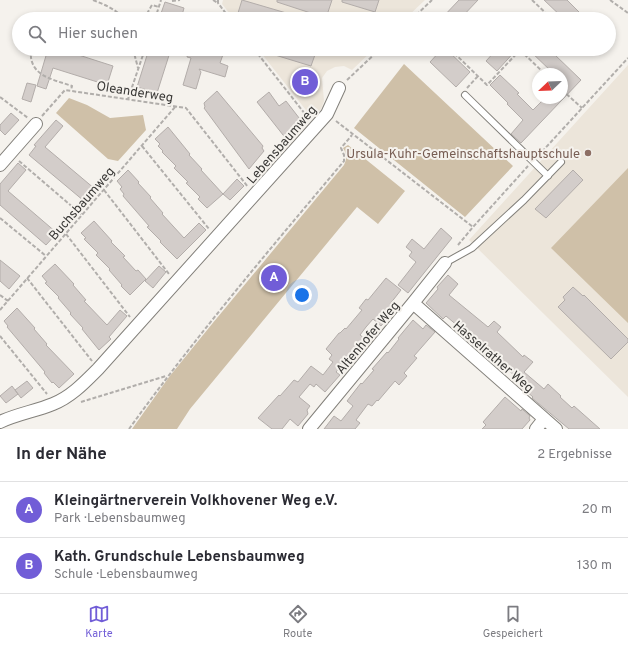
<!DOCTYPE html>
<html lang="de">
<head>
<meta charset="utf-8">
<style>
  body { margin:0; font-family:Overpass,sans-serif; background:#f2f2f3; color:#2b2b33 }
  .compass { position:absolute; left:532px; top:68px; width:36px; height:36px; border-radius:50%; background:#fff; box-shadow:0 2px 6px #0003; rotate:247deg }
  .you { position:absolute; left:302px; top:295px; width:14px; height:14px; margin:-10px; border:3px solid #fff; border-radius:50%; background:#1a73e8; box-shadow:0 0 0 6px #1a73e833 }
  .badge { display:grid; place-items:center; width:26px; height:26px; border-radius:50%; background:#715dd7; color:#fff; font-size:13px; font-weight:700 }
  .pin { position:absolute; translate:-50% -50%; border:2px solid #fff; box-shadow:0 1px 4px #0006 }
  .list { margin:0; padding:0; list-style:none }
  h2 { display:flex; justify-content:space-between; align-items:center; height:52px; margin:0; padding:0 16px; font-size:17px }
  h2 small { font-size:13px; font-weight:400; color:#7c7c81 }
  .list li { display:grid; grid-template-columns:26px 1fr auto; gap:12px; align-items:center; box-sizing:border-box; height:56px; padding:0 16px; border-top:1px solid #e1e1e2 }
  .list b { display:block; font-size:15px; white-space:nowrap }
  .list p { margin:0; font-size:13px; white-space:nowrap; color:#7c7c81 }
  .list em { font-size:13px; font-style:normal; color:#7c7c81 }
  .icon { flex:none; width:22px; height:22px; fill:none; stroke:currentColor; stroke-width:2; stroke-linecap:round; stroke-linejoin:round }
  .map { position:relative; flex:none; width:628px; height:429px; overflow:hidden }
  .search { position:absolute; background:#fff; box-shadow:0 2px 6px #0003; left:12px; right:12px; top:12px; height:44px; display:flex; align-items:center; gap:10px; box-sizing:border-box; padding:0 14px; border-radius:22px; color:#7c7c81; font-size:15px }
  .sheet { height:164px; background:#fff }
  nav { display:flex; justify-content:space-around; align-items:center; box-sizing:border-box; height:56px; border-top:1px solid #e1e1e2; background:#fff; font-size:11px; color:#7c7c81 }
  nav a { display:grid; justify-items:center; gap:2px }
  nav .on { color:#715dd7 }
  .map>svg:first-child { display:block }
</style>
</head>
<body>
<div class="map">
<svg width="628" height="429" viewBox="0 0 628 429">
  <rect width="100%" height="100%" fill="#f5f2ed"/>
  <path fill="#ece5da" d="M223,0H425L405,19H234L222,4Z
    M258,49H374L352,70L344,66L335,67L327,71L322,78L324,101L321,109L316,115L313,116L309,114Z
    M628,65V397L469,240Z"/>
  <path fill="#cfc0a8" d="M404,64L513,166L465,217L354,128Z
    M69,98L87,105L110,118L143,115L146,130L118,161L108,159L56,113Z
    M348,145L405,191L378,224L357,207L190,409L177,429H132L169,377L212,324L344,165C347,159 347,154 343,148Z
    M628,168V323L551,248Z"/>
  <path fill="#d3cdca" stroke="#b3adaa" d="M242,0L300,17L299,19H256L238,13Z
    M277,0H332L326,18L277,2Z
    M342,0H379L375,12L342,2Z
    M459,0H478L460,19H441Z
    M544,0H567L579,12L572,19H564Z
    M165,2L184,8L181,19H159Z
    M48,49H60L113,66L107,85L53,68L46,89L37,86Z
    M149,49H171L157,93L137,87Z
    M189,49H225L220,63L228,66L225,77L199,69L201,72L196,89L183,85L191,58L187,57Z
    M263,49H317L311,66L262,51Z
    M442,49H446L470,72L456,87L430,62Z
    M497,49H517L497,71L486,61Z
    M528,49H559L554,54L581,80L521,143L511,134L523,120L507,104L508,103L490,85L500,75L519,93L517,94L533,110L545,98H562V74H554Z
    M27,83L36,85L31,102L22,99Z
    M217,91L263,146L262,148L264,151L249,169L204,108L205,107L204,103Z
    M269,92L279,106L286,101L303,123L287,140L257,102Z
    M11,113L19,120L5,135L0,130V125Z
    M56,120L63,126L45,147L95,189L84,201L29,155L36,146L34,145Z
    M168,127L190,154L189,155L202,169L201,170L223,194L207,208L198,199L200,197L186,183L188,182L174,168L176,166L162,152L163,151L158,146L160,144L155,139Z
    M18,163L26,170L8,191L57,233L46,245L0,205V184Z
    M128,170L139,182L138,183L151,197L150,198L163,213L162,214L184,238L199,223L206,230L177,259L160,242L161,241L147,227L149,226L123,196L124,194L120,189L122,187L117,181Z
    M573,170L583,180L546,218L535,209Z
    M237,179L244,186L230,200L223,194Z
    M94,221L112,241L111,242L125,256L123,257L136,271L138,270L146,279L130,295L121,286L122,285L109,270L110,269L96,255L98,253L84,239L86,238L81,233Z
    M441,228L452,238L408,293L398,285L416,262L409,256L412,252L406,247L412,239L424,249Z
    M0,260L20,276L9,289L0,281Z
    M55,264L74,284L73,285L86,300L84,301L107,325L120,310L127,316L109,337L111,339L99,350L82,329L83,328L70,314L71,313L58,298L59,297L45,283L47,282L42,276Z
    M159,266L166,272L153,288L145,281Z
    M448,275L458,284L449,295L488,327L494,321L501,327L497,332L523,357L524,355L533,362L524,372L544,389L548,384L561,396L560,397L572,408L574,406L600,429H569L532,398L533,397L519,385L522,382L507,369L505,372L487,357L491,353L477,341L473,345L456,330L459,327L446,316L443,319L426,303L438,289L437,287Z
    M386,278L401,290L390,304L395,308L381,326L373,319L366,327L360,335L368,341L353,359L350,356L336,372L340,375L325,392L316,384L314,387L310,384L299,397L310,406L307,410L308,414L298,426L290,419L282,429H272L258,418L279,395L280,396L294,380L298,382L311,366L323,375L333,362L329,359L332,355L326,349L339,333H340L345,328L346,329L362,310L359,308L366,299L368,300Z
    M573,287L583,296L584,295L628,339V342L611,359L558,307L565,300L563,297Z
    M17,308L35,328L34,329L47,344L46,345L74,374L59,388L53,382L52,383L44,373L45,372L7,327L8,326L4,321Z
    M413,320L423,329L426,325L435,332L414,356L417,358L404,373L407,376L399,385L395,381L378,401L377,400L372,406L368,404L356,420L360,423L355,429H324L334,416L341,421L353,406L347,401L361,383L362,384L374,370L372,369L387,352L388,353L399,339L398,338Z
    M27,381L33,388L21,398L15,390Z
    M12,386L18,394L6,403L0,396Z
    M505,397L521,411L522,409L530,416L529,418L530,420L522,429H482L486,425L483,422Z"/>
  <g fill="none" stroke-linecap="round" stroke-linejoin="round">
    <g stroke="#83807b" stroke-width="8">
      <path id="lane" d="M465,95L548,176
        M445,263L472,248L524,200L561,162"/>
    </g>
    <g stroke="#83807b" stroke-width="14">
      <path id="street" d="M0,165L36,124
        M413,303L556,429
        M0,422C17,414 36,411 53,404C71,397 85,382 98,369L327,114L339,88
        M309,429L413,303L445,263
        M536,429L544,419"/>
    </g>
    <path stroke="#b1aeab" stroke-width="2" stroke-dasharray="4 2" stroke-linecap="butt" d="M93,0C105,5 116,9 124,19
      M213,0L218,3
      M218,0V3L230,19
      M532,0L552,19
      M610,0L628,13
      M172,1L180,0
      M144,19L152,5L159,7
      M155,19L161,0
      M412,19L432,0
      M31,49C28,76 52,79 72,86L71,90
      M133,49L138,68
      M254,49L309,119
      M450,49L487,85L521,49
      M520,50L545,74
      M347,80L380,49
      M467,88L478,76
      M562,90L582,108
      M0,97L28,118
      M128,99L145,49
      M42,116L65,90L186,108L248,187
      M336,121L473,227
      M142,146L209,229
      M538,156L628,58
      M19,161L82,215
      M104,190L169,274
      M0,218L46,256
      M66,234L130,317
      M458,245L473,227L528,166
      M27,278L92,361
      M0,295L8,301
      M0,310L175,107
      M0,336L47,394
      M81,402L166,376
      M129,429C196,336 270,249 344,161V155L341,148L352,135"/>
    <use href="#lane" stroke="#fff" stroke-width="6"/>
    <use href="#street" stroke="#fff" stroke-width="12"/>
  </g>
  <circle fill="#8d6e63" stroke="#f5f2ed" stroke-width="1.5" cx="588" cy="153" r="4"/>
  <g text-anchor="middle" stroke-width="4" stroke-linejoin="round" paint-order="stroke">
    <g font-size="13" fill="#3a3937" stroke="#f5f2ed">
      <text transform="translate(135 91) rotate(9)" y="5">Oleanderweg</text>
      <text transform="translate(281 144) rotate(-49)" y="5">Lebensbaumweg</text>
      <text transform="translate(81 203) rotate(-49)" y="5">Buchsbaumweg</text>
      <text transform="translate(367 337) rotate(-50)" y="5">Altenhofer Weg</text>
      <text transform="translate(494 356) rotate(41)" y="5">Hasselrather Weg</text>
    </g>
    <g font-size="13" fill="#785e54" stroke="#f5f2ed" text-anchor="end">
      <text x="580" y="158">Ursula-Kuhr-Gemeinschaftshauptschule</text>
    </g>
  </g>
</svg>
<svg class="compass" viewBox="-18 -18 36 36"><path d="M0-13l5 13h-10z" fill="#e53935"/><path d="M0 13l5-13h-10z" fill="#7c7c81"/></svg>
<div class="you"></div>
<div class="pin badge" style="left:274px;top:278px">A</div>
<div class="pin badge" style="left:305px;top:82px">B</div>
<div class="search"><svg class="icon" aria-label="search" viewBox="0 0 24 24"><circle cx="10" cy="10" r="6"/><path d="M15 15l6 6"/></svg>Hier suchen</div>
</div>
<section class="sheet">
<h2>In der Nähe<small>2 Ergebnisse</small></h2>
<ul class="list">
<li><span class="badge">A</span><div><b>Kleingärtnerverein Volkhovener Weg e.V.</b><p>Park · Lebensbaumweg</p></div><em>20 m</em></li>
<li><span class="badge">B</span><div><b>Kath. Grundschule Lebensbaumweg</b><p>Schule · Lebensbaumweg</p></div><em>130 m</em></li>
</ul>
</section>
<nav>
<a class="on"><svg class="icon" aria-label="map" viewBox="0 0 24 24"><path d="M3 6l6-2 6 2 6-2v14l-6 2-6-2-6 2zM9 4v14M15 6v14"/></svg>Karte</a>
<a><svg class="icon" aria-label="directions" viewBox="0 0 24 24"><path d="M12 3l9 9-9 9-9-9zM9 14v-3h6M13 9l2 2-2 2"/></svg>Route</a>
<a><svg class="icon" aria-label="saved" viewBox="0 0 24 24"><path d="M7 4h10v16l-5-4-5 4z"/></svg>Gespeichert</a>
</nav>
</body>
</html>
